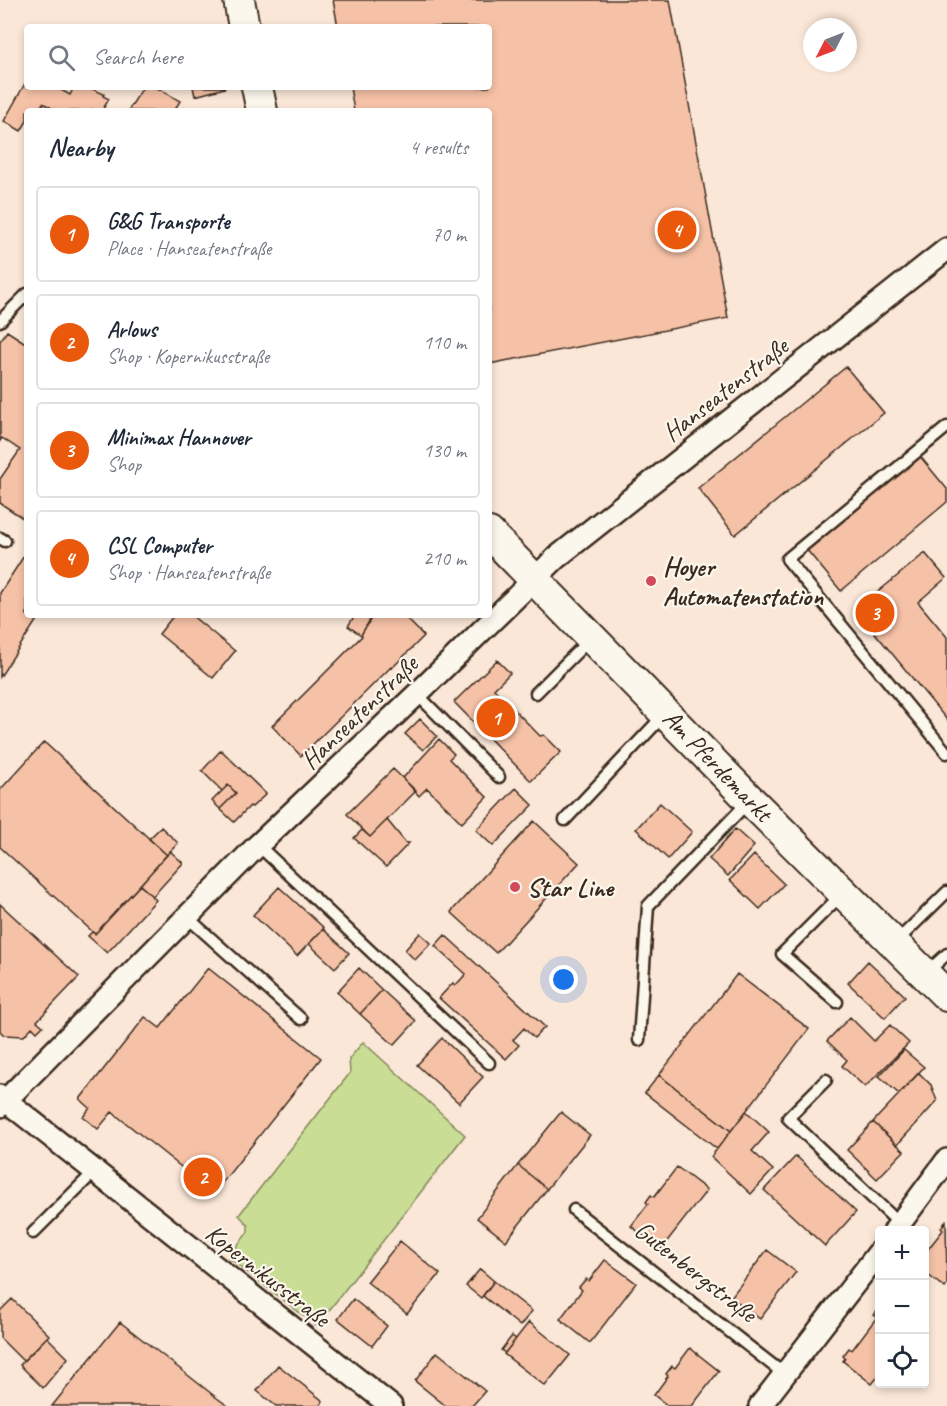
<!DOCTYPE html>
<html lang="en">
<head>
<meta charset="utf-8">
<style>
  body { margin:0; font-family:Caveat,sans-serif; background:#f6f6f7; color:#1f2937 }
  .controls { position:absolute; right:18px; bottom:18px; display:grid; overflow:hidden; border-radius:6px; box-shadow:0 3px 9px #0003 }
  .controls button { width:54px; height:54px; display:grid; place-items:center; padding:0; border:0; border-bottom:2px solid #e0e1e3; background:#fff; color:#1f2937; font:30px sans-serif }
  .compass { position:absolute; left:803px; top:18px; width:54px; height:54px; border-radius:50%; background:#fff; box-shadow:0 3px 9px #0003; rotate:228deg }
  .you { position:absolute; left:564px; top:980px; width:21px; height:21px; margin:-15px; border:4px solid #fff; border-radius:50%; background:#1a73e8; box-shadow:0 0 0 9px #1a73e833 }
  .badge { display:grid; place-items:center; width:39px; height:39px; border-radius:50%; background:#ea580c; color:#fff; font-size:20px; font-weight:700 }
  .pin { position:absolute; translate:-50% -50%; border:3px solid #fff; box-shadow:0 2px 6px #0006 }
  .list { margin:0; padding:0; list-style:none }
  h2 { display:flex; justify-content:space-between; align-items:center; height:78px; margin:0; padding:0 24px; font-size:26px }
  h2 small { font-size:20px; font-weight:400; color:#747a83 }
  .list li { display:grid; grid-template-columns:39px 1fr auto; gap:18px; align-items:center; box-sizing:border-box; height:96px; margin:0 12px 12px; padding:0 12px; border:2px solid #e0e1e3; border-radius:6px }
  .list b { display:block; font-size:22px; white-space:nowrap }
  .list p { margin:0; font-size:20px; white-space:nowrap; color:#747a83 }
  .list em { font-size:20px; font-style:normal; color:#747a83 }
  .icon { flex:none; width:33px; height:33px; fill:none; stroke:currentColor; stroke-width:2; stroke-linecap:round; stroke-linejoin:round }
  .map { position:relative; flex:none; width:947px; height:1406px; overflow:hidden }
  .search { position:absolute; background:#fff; box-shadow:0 3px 9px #0003; left:24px; top:24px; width:468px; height:66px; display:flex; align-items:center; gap:15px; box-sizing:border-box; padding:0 21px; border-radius:6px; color:#747a83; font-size:22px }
  .panel { position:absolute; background:#fff; box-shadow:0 3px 9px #0003; left:24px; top:108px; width:468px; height:510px; border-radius:6px }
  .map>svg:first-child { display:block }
</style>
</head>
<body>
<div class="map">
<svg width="947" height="1406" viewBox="0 0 947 1406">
  <rect width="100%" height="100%" fill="#fae7d7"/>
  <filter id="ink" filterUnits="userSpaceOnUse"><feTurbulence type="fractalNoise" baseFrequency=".0167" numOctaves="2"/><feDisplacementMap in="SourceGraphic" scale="12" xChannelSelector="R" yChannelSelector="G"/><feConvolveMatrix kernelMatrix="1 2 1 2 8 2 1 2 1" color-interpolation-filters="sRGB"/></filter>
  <g filter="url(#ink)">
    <path fill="#c9de94" stroke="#828459" stroke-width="1.5" d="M363,1042L465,1135L317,1326L228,1257L248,1232V1225L239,1215L350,1073L349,1059Z"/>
    <path fill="#f6c2a7" stroke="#3b2a1e" stroke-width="1.5" d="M333,0H670L728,318L489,364V111H354L350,87H489V27H338Z
      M27,80V87H56L70,95L74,87H88L104,94L103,96L109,99L102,111L91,109L90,111H57L43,103L38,111H27V121L21,131L4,121Z
      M143,87H156L180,101L174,111H128Z
      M193,87H225V88L195,96Z
      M7,331L27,344L26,520L0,503V479L20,450L2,438L0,441V341Z
      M846,367L884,413L735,535L698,488Z
      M919,455L947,489V502L841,591L806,549Z
      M27,551V615H40L0,677V593Z
      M925,553L946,578L918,602L947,637V720L856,610Z
      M174,615H191L235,651L213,678L159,634Z
      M355,615H373L361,635L348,626Z
      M373,615H403L424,636L392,668L391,667L301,756L272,726L362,636L361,635Z
      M497,660L510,673L494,689L540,736L544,735L561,752L531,781L454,702Z
      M420,719L437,736L423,750L405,734Z
      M439,739L454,754L449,759L487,797L462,823L427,788L419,796L403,778Z
      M44,742L167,855L95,934L0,847V790Z
      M221,750L266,794L252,807L250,806L234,822L220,809L236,793L228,785L222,791L202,771Z
      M393,769L416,791L370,837L347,814Z
      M228,785L236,793L220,809L212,801Z
      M516,788L533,805L493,846L476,830Z
      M660,803L692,832L668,859L636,829Z
      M387,820L406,843H409L386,867L354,838L362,830L370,837Z
      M534,821L579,863L496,953L451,912Z
      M161,827L178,843L167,855L149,839Z
      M735,829L754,846L728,876L709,859Z
      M170,851L183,863L153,896L140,885Z
      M754,855L784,884L760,909L730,880Z
      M140,885L156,900L107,953L88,936L92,932L95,934Z
      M279,887L324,928L297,956L253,915Z
      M0,904L79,977L37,1021L43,1026L37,1032L32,1027L24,1036L4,1035L0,1031Z
      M323,929L349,953L335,968L309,944Z
      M420,933L431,943L415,960L405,950Z
      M445,935L545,1027L534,1038L524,1028L513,1040L519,1045L506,1059L439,998L453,983L455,986L466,974L435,946Z
      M868,961L905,996L885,1018L848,983Z
      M208,968L321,1058L214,1193L112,1112L98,1129L83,1117L90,1108L80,1099L145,1017L160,1028Z
      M359,968L382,990L360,1014L337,992Z
      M737,974L809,1029L731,1131L659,1075Z
      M382,990L416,1021L394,1045L360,1014Z
      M850,1017L874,1041L890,1025L909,1043L865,1087L842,1066L847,1060L827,1041Z
      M442,1038L483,1077L459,1103L417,1065Z
      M904,1050L924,1067L899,1094L879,1076Z
      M919,1073L931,1085L937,1101L897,1145L873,1122Z
      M659,1075L731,1131L717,1149L645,1093Z
      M746,1111L769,1132L752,1151L773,1170L751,1194L711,1157Z
      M561,1112L590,1135L547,1189L518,1165Z
      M873,1122L904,1151L877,1179L847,1150Z
      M796,1156L856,1212L825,1246L764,1190Z
      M518,1165L547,1189L506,1241L477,1218Z
      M677,1167L707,1190L661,1249L631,1226L648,1204L646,1202L651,1195L654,1197Z
      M946,1221L947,1285L945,1288L924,1272V1254L943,1230L941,1228Z
      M400,1241L440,1274L407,1314L367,1282Z
      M767,1250L796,1272L760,1319L731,1297Z
      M605,1260L636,1283L590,1343L560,1319L582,1290L579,1287L586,1279L589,1281Z
      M480,1269L494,1281L481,1298L466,1286Z
      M494,1281L532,1311L520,1326L483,1296Z
      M12,1299L49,1335L23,1361L0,1338V1311Z
      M353,1299L387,1326L372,1346L338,1319Z
      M880,1308V1374L872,1384L843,1361L845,1358L843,1356L849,1348L852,1350L877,1317L874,1315Z
      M120,1322L217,1398L228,1406H52Z
      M529,1322L570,1355L545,1386L504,1354Z
      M512,1336L516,1339L505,1353L501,1350Z
      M47,1337L68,1358L43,1388L20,1365Z
      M690,1348L719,1371L692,1406H668L654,1395L668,1376L666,1374L672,1366L675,1368Z
      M437,1352L485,1391L472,1406H446L415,1381Z
      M278,1365L323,1401L320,1406H276L257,1391Z"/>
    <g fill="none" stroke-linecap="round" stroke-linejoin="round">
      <g stroke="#3b2a1e" stroke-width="15">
        <path id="lane" d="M0,321L27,294
          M947,427L787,559L947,753
          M0,538L5,541
          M536,693L590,639
          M417,694L499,777
          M565,820L664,715
          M258,845L489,1063
          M187,917L301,1019
          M896,942L947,892
          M927,972L947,954
          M837,1002L782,954L841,895
          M639,1040L648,906L748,802
          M826,1080L788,1118L900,1224
          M574,1210L784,1374
          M33,1233L94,1172"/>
      </g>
      <g stroke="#3b2a1e" stroke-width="26">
        <path id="street" d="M0,1096L391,1406
          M0,1106L258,845L417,694L556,558L947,249
          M895,1230L947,1160
          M760,1406L880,1251"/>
      </g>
      <g stroke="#3b2a1e" stroke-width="34">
        <path id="secondary" d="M239,0L244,27
          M257,87L262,111
          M489,533L750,800L947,996"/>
      </g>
      <use href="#lane" stroke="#fbf7ec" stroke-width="10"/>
      <use href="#street" stroke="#fbf7ec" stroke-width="21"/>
      <use href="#secondary" stroke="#fbf7ec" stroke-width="30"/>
    </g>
  </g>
  <g fill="#d1495b" stroke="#fbf7ec" stroke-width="2">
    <circle cx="651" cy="581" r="6"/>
    <circle cx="515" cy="887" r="6"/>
  </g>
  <g text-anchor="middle" stroke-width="4.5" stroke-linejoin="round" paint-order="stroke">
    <g font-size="26" fill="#3b2a1e" stroke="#fbf7ec">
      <text transform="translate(725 389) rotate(-38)" y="9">Hanseatenstraße</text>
      <text transform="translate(359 712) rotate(-44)" y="9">Hanseatenstraße</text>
      <text transform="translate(718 765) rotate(46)" y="9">Am Pferdemarkt</text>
      <text transform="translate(696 1271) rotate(38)" y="9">Gutenbergstraße</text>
      <text transform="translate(268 1275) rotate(38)" y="9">Kopernikusstraße</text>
    </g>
    <g font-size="26" font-weight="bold" fill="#3b2a1e" stroke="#fbf7ec" text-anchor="start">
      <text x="663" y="575">Hoyer<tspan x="663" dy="30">Automatenstation</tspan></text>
      <text x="527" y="896">Star Line</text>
    </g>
  </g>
</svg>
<div class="controls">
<button>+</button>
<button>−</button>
<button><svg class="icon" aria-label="locate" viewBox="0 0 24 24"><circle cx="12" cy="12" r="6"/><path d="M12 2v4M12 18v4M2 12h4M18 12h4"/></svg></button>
</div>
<svg class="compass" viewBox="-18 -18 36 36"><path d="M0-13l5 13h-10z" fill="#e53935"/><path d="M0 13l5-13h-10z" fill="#747a83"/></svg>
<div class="you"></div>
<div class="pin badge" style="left:496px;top:718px">1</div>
<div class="pin badge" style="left:203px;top:1177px">2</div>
<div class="pin badge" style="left:875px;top:613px">3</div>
<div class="pin badge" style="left:677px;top:230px">4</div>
<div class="search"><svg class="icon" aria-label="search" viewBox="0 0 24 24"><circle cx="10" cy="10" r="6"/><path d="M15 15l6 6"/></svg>Search here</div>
<section class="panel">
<h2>Nearby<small>4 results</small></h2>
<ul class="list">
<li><span class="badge">1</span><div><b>G&amp;G Transporte</b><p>Place · Hanseatenstraße</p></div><em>70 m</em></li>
<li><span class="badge">2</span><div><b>Arlows</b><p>Shop · Kopernikusstraße</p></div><em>110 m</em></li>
<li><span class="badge">3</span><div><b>Minimax Hannover</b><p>Shop</p></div><em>130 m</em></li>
<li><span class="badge">4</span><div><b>CSL Computer</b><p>Shop · Hanseatenstraße</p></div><em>210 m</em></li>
</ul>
</section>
</div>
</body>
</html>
